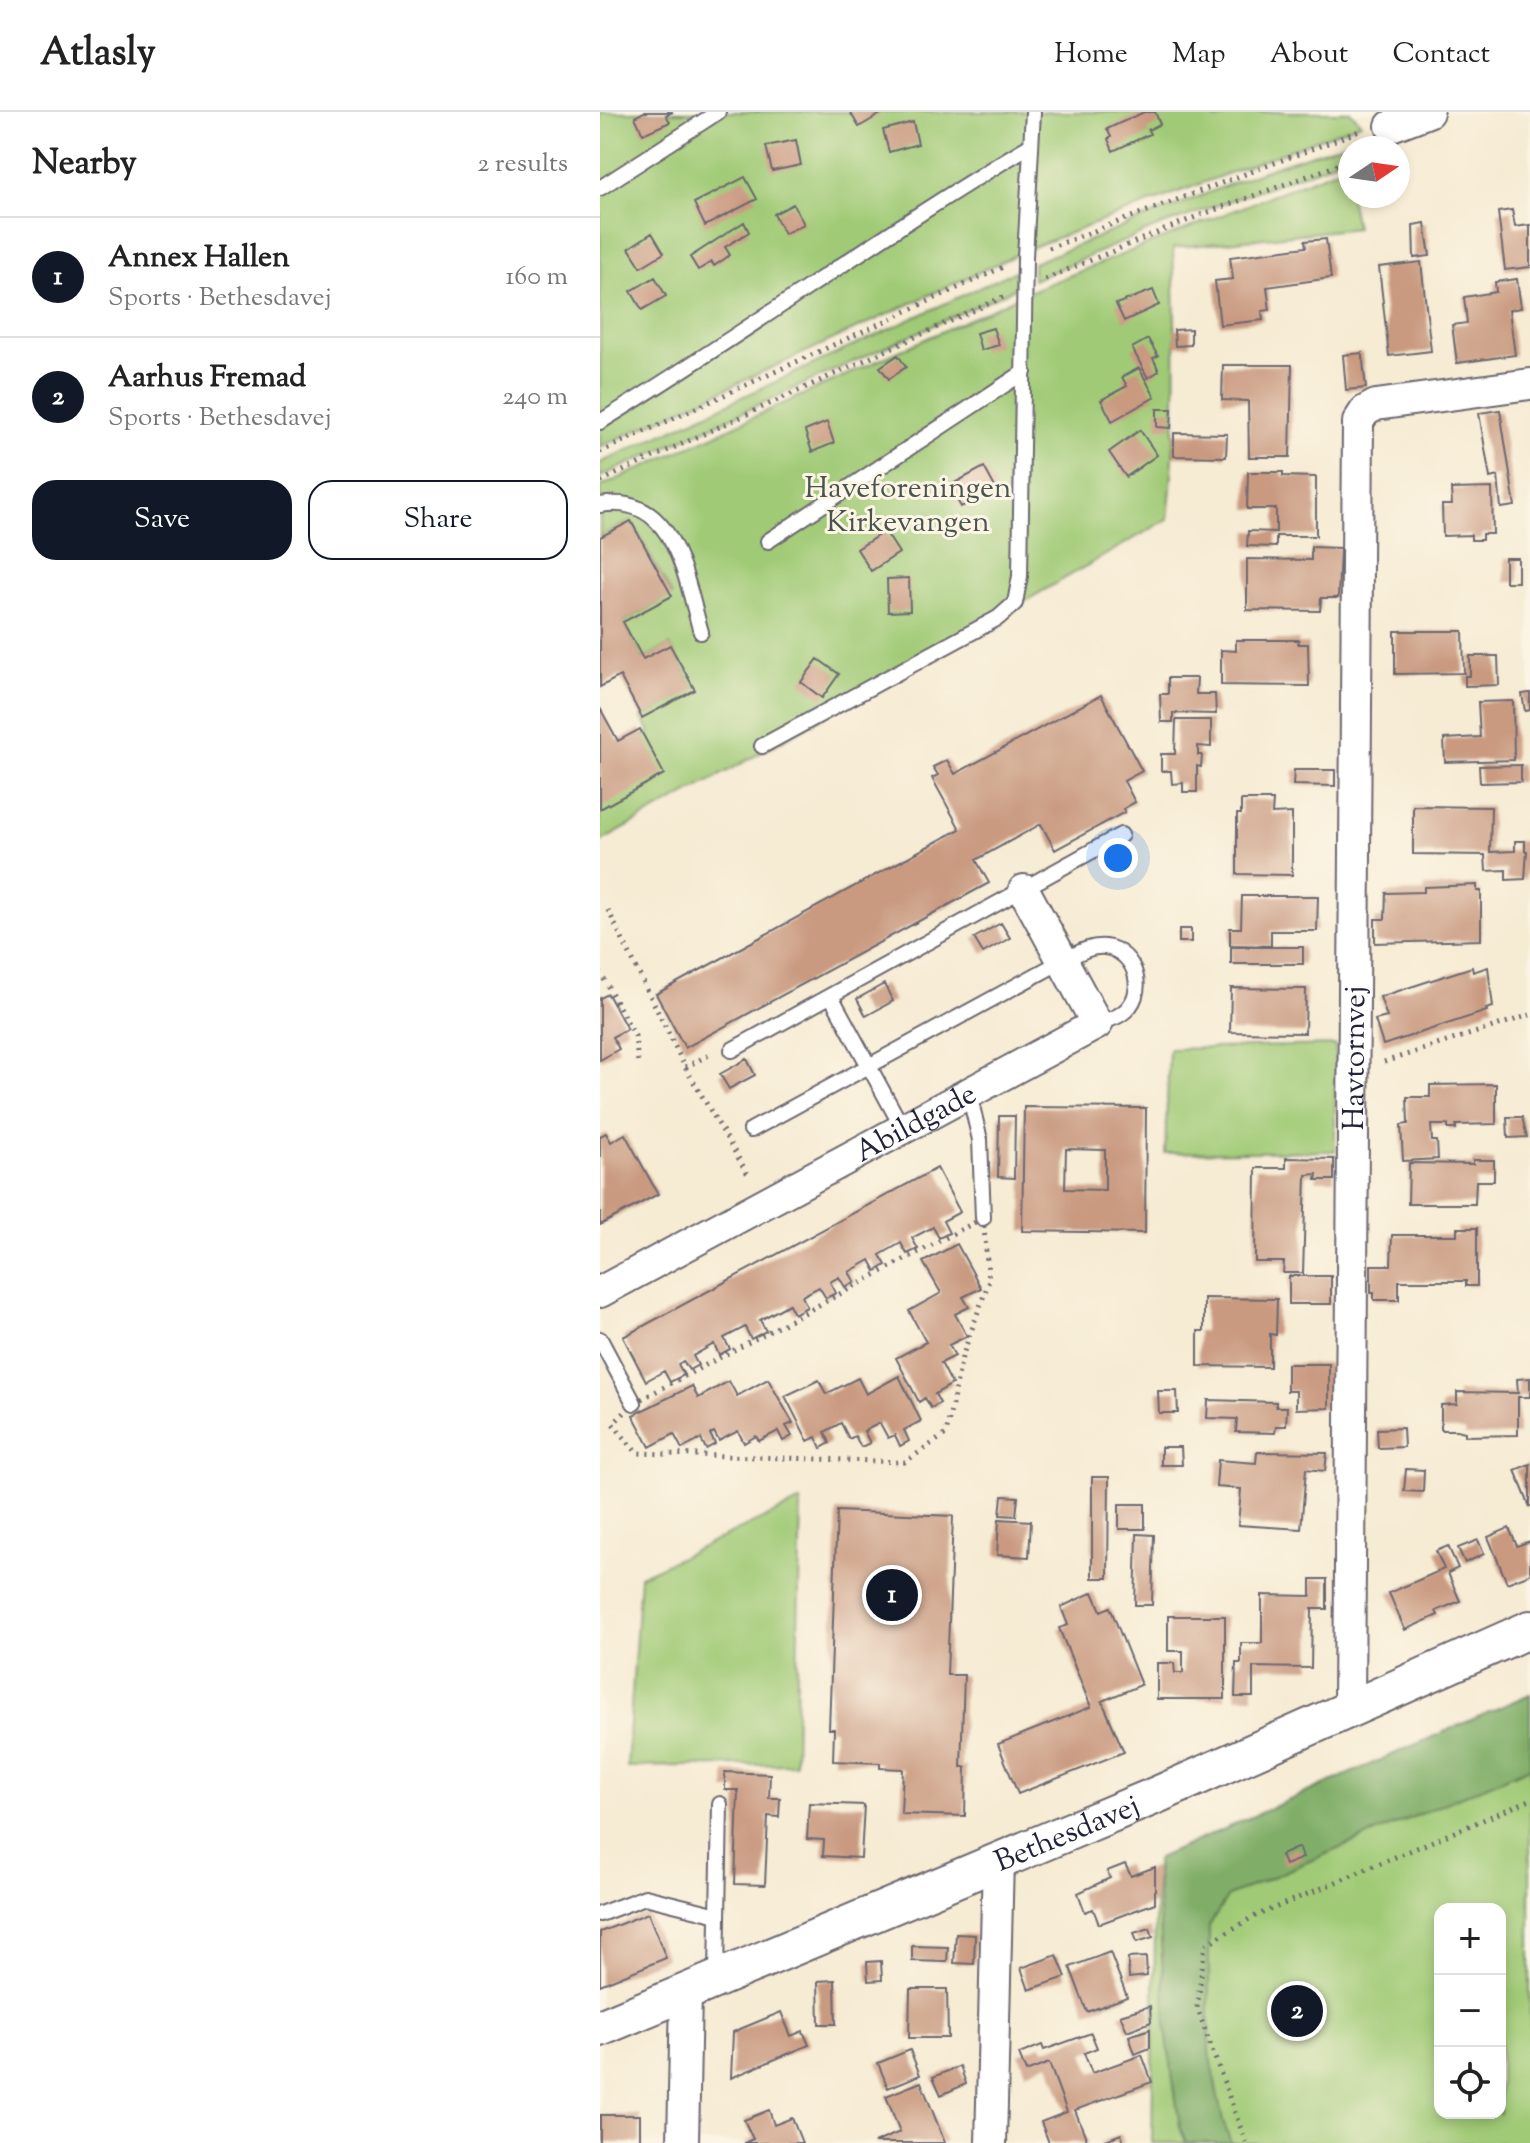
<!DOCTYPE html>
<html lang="en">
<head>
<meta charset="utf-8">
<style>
  body { margin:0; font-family:"Sorts Mill Goudy",serif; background:#f6f6f6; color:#222 }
  .controls { position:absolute; right:24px; bottom:24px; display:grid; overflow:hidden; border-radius:16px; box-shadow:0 4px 12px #0003 }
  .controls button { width:72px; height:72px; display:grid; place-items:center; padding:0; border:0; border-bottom:2px solid #e0e0e0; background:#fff; color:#222; font:40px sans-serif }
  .compass { position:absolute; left:738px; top:24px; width:72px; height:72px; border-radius:50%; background:#fff; box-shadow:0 4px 12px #0003; rotate:77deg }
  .you { position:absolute; left:518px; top:746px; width:28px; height:28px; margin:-20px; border:6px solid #fff; border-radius:50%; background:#1a73e8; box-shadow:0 0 0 12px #1a73e833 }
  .badge { display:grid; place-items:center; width:52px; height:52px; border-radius:50%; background:#111827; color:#fff; font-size:26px; font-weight:700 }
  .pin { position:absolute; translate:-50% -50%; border:4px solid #fff; box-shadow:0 2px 8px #0006 }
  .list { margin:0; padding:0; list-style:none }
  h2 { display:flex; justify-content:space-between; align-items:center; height:104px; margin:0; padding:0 32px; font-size:34px }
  h2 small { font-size:26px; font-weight:400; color:#767676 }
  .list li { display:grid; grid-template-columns:52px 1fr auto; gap:24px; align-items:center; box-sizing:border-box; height:120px; padding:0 32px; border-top:2px solid #e0e0e0 }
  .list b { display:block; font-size:30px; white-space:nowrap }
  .list p { margin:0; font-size:26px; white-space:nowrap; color:#767676 }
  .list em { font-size:26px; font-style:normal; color:#767676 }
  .actions { display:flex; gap:16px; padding:24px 32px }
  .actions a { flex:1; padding:18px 0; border:2px solid #111827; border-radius:24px; text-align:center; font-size:28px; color:#111827 }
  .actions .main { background:#111827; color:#fff }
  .icon { flex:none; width:44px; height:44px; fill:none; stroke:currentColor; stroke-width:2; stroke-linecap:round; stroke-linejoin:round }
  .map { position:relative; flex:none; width:930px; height:2031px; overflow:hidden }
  header { display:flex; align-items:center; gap:48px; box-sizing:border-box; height:112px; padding:0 40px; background:#fff; border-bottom:2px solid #e0e0e0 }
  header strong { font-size:38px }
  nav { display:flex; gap:44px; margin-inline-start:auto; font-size:28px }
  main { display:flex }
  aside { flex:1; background:#fff }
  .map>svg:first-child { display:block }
</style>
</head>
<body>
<header>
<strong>Atlasly</strong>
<nav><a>Home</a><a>Map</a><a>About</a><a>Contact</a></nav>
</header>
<main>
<aside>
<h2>Nearby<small>2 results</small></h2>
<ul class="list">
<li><span class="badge">1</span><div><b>Annex Hallen</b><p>Sports · Bethesdavej</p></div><em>160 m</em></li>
<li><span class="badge">2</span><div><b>Aarhus Fremad</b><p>Sports · Bethesdavej</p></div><em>240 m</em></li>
</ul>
<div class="actions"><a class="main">Save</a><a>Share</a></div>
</aside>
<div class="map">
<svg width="930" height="2031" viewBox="0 0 930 2031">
  <rect width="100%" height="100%" fill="#fcf5e5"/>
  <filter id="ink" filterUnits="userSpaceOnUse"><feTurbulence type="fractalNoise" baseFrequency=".0125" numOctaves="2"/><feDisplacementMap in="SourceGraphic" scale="16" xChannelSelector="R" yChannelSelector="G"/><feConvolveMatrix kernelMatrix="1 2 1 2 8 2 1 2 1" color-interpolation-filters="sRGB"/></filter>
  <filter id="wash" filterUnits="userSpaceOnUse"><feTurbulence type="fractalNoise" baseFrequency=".006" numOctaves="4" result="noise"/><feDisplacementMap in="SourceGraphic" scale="32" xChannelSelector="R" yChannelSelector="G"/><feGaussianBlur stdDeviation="1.8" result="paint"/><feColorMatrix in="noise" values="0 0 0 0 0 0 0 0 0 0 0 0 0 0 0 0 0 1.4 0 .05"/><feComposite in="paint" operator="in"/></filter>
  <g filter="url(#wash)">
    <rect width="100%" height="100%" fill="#f6ebd3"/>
    <path fill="#a0ca76" stroke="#617658" stroke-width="2" fill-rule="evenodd" d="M0,0H605L617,8L639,0H751L761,11L433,135L0,335Z
      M779,20L781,24L758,36H750V40L725,54L555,116L433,168V151L673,55Z
      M748,53L750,84L756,116L573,136C576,227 578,316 568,407L173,634L0,730V697L44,624L50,620L42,606L94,577L70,533L43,547L23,510L72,483L31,409L0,425V375L433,178Z
      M415,159V176L0,365V351Z
      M735,933V1039L565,1041L569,937Z
      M201,1389L195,1652L27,1655L40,1464Z
      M930,1582V2031H552L556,1747ZM840,1797H900V2001H840Z"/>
    <path fill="#80ae67" stroke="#516851" stroke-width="2" d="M930,1582V1655L628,1784L609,1814V1940L623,2010L631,2031H586L580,2015L567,1926L556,1747Z"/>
    <g id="blocks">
      <path fill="#c99a80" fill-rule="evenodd" d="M44,0H73L66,3L70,10L43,22L35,5Z
        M250,0H284L259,15Z
        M544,0H555L560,12L548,18L550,22L513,39L508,27L511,25L507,17Z
        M313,10L318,32L289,40L283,18Z
        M196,28L201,53L172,59L166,34Z
        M145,65L157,87L105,114L94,91Z
        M193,92L204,112L184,122L174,102Z
        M912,98L915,115L930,113V155L905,158L898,100Z
        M144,110L149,120L125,135L130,143L114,154L112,150L98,158L90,145Z
        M825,111L830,144L814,146L813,113Z
        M52,121L64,141L41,155L29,136Z
        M726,127L731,166L667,175L670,198L662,199L663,208L620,213L615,169L633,167L630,145L706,135L705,129Z
        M821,150L831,239L789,244L779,155Z
        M55,165L66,184L42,198L31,179Z
        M917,167L921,196L909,198L915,243L857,251L852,213L867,211L864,185L896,180L895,170Z
        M553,178L559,193L524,209L516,192Z
        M393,216L399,233L381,238L376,221Z
        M591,217V233L575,234L574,218Z
        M548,227L558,244L553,246L559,259L548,266L532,236Z
        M762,241L766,276L746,278L743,243Z
        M298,243L306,255L289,267L280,255Z
        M623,253H692L690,345H649L648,289L622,288Z
        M539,256L555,285L512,309L501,288L527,274L522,265Z
        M557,297H572L571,316L557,315Z
        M900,298L915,394L901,396L898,364L890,366L879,301Z
        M227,310L234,331L212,340L205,319Z
        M540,318L557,343L526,365L509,340Z
        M574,321L627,322L626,345L574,344Z
        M384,355L396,377L361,395L349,374Z
        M648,360H683V364L716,365V424H676V435L647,434L648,419L676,420V397H647Z
        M892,376L893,422H882V428H871V423L843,424L842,393H852L851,377Z
        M31,409L72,484L23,510L43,547L70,533L95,578L42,606L20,564L0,575V425Z
        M285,419L299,441L271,459L257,437Z
        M711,435L740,436L738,486H721L720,499L647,498V447L711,448Z
        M905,446H918V470H905Z
        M309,466L310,499L288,500L287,467Z
        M795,519H863L864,561L795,562Z
        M636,528H699L698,532H708L709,574L621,573V538L636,539Z
        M870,544H898L899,573L865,574V564H870Z
        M218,547L239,562L222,586L201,570Z
        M568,566H597L596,582H615L616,602L573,601V610H561L560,582H568Z
        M930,581V598L925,599L922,582Z
        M501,583L542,659L524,669L535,690L523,697L525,700L455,738L441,712L376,748L389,771L85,936L56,882L360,717L332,666L338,663L333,655L347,648L355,662Z
        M913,589L914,648L845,650L844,627L880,625L878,590Z
        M0,596L18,629L40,617L64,662L0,697Z
        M576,608H611V635L598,634V643H602L601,655L597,654V680H583V671L572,672L571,659H561V642H575Z
        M921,653V670L880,671L879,654Z
        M694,658H735V674L693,673Z
        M641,688H673L672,702L692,701V763L637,762V702H641Z
        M813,694L891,695L890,740L915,739V729H925V739H927L925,767L906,768V758L886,759L885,743L813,742Z
        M877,773V779H881V828L775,831V807H785L786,781L824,780V775Z
        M642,784H718L717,819H671V834L630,833V816H641Z
        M401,811L410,826L383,841L374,826Z
        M579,817H591V830H579Z
        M631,835H703V852H631Z
        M872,855L873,860L888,855L893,895L886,897L887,899L783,933L775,908L787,905L780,885Z
        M284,872L293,889L266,904L257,887Z
        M631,876L706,877L705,921L630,920Z
        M8,882L27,917L12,925L19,937L0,948V886Z
        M147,947L155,963L129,977L120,962Z
        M896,972V1012L856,1013V1017H848V1013H831L832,1029H837L838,1047L803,1049L801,1013L808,1012L807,985H830V973Z
        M424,995L546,996L545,1121L422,1119ZM466,1037L505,1038V1078L465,1077Z
        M399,1004H415L414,1066L398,1065Z
        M907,1005H922L927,1025L908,1026Z
        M6,1021L11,1030L25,1022L58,1082L0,1113V1024Z
        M686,1046L734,1047V1068H716L717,1062L706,1063L703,1161H683L684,1150H655L656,1056H686Z
        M873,1048H894V1069H876L875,1092H808L809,1051L873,1052Z
        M337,1056L360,1100L343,1109L349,1121L339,1126L333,1115L312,1126L318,1137L307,1142L301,1131L280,1143L286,1153L276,1159L270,1148L249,1160L255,1170L245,1175L239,1165L230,1170L236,1181L226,1186L219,1175L202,1184L207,1195L194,1202L189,1192L160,1208L166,1219L151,1227L145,1215L124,1226L130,1237L119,1243L114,1232L93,1244L98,1253L89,1258L83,1249L78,1252L84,1263L70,1270L64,1259L46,1269L23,1225Z
        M857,1116H877V1174H866V1169H799V1188H774V1181H771V1153H791L792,1123H857Z
        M357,1132L381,1176L363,1185L369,1195L355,1202L367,1224L349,1233L355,1244L341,1251L352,1272L335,1282L340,1291L331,1296L325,1286L319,1290L296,1246L326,1230L309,1199L341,1181L323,1150Z
        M689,1164H731V1192H689Z
        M604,1186L677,1187L676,1223L670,1222V1255L598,1254V1219H604Z
        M687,1252H729V1296L696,1297V1279H687Z
        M299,1264L321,1309L304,1318L309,1329L300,1334L295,1323L288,1326L280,1311L264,1319L270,1331L261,1335L255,1324L249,1327L241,1311L225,1320L230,1331L221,1336L216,1325L208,1329L185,1284L219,1268L226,1282L258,1266L266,1282Z
        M930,1266V1285H918V1323L865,1324V1320L857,1318H841V1293L857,1292V1280L918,1281L917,1267Z
        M168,1267L193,1311L186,1314L192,1324L183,1329L178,1319L159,1329L156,1324L144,1331L138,1319L119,1329L114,1320L110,1322L115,1332L106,1337L101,1327L82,1337L74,1322L50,1335L33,1303L92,1274L98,1286L129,1269L137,1284Z
        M558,1279H577L578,1301H559Z
        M608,1288L676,1290V1295H687L686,1314H676L675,1321L636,1320L637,1307L607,1306Z
        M803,1316L804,1335L778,1336L777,1317Z
        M561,1335H581L582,1353H561Z
        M657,1340L727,1341L725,1359L706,1357L701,1417L638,1413L641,1377L616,1375L618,1348L656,1351Z
        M930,1352V1395L915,1358Z
        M806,1357L824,1358L823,1380L804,1379Z
        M492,1365H509L508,1466H492Z
        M402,1384L418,1385L416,1404L400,1403Z
        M519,1392H545V1417H519Z
        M237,1399L353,1404L347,1563H364L361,1655H366L365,1704L301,1702L303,1657L280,1656V1651L233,1649L234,1617H229Z
        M399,1407L431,1409L429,1445L397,1443Z
        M909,1416L917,1434L930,1429V1462L907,1471L888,1425Z
        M537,1422L554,1423L552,1493H535Z
        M878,1428L884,1442L865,1451L858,1436Z
        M848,1434L858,1456L848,1461L860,1489L836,1499L838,1503L805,1518L789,1481L844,1457L836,1439Z
        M711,1467H727V1497H712L711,1556L653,1555V1585H635L636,1551H641V1531H662V1483L711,1484Z
        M493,1480L501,1499L510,1495L541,1573L502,1589L524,1640L418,1682L398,1632L491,1595L459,1516L468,1513L461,1495Z
        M568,1504H625V1587H557V1551H574L575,1561H583V1539H568Z
        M125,1660L170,1662L169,1686H180L179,1705L168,1704L165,1773L135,1772L138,1678H125Z
        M209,1691L264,1693L261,1746L223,1744L224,1728L207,1727Z
        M699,1735L703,1746L685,1753L681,1743Z
        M525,1752L531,1764L555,1755V1791L499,1812L493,1797L485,1800L478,1781L510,1766L507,1759Z
        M48,1801L66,1846L0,1873V1820Z
        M550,1816L553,1825L537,1830L534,1821Z
        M356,1822L375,1823L374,1852L354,1851Z
        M312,1834L348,1835L347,1850L312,1849Z
        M510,1840L527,1885L487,1900L470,1855Z
        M457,1843L466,1865L429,1878L421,1856Z
        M546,1845L547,1864L529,1866L528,1846Z
        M281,1849L282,1868L268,1869L267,1850Z
        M235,1868L236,1912H219L218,1869Z
        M310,1877H347L348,1926H309Z
        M550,1894L551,1910L527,1919L520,1903Z
        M181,1900L191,1924L203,1919L209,1933L131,1966L133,1920Z
        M550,1917V1936L535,1942L529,1924Z
        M491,1921L497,1936L484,1941L492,1961L542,1943L552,1970L475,1998L488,2031H449L441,2010L467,2000L449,1951L426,1960L419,1942L442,1933L444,1938Z
        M310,1938L320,1963L288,1976L278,1951Z
        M360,1954L366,1972L341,1983L333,1965Z
        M321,1970L345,2031H274L300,2020L286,1984Z
        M169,1998L174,2013L192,2006L202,2031H144L153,2027L144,2008Z
        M0,2003H40V2031H0Z
        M521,2022L524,2031H498Z"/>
    </g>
  </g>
  <g filter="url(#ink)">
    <use href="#blocks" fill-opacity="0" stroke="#6c6870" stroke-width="2"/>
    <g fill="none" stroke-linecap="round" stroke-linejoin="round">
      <g stroke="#6c6870" stroke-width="18">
        <path id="service" d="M0,76L118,0
          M0,310C146,221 284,120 431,33
          M0,393C75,380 85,466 101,520
          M168,429L424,260
          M162,634L398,506L415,491L420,464L425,145L433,0
          M231,884L303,1017
          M132,938L521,723
          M369,981L380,1028L383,1106
          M151,1018L462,849C475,843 490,833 505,835C537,839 549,884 521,902C514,907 504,909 497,912
          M0,1227L34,1291
          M0,1802L45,1785L118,1803
          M117,1863L120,1692"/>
      </g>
      <g stroke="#6c6870" stroke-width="34">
        <g id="minor">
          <path d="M791,14L828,0"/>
          <path id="s1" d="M0,1180L497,912L424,778"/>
          <path id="s2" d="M749,1596L758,310L765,299L776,293L930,272"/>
          <path d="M83,2031L86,1881"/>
          <path d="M391,2031L398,1747"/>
        </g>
      </g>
      <g stroke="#6c6870" stroke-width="40">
        <g id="tertiary">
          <path id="s3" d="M0,1916L559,1682L930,1517"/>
        </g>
      </g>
      <path stroke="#6c6870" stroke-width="5" stroke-dasharray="2 6" stroke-linecap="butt" d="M449,136L762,18
        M445,167L598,104L735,54L750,46
        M0,340L403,155
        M1,369L403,185
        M8,798L85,955L150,1066
        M0,860L35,924L38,950
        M784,950L930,903
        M85,955L109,943
        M383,1106L389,1169L362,1245L346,1322L305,1350L37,1341L13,1312L34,1291Z
        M646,2031L597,1896L605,1833L653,1805L930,1688"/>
      <use href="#service" stroke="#fff" stroke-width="14"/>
      <use href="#minor" stroke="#fff" stroke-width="30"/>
      <use href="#tertiary" stroke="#fff" stroke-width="36"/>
    </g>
  </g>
  <g text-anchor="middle" stroke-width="6" stroke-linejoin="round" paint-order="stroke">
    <g font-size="30" fill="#48544d" stroke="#fcf5e5">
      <text x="308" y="385">Haveforeningen<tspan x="308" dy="34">Kirkevangen</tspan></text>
    </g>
    <g font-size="30" fill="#22223b" stroke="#fcf5e5">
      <text dy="10" stroke="none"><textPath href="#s2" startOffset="650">Havtornvej</textPath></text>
      <text dy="10" stroke="none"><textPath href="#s1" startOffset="358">Abildgade</textPath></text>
      <text dy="10" stroke="none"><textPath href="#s3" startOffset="506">Bethesdavej</textPath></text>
    </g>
  </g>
</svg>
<div class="controls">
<button>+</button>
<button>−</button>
<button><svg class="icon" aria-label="locate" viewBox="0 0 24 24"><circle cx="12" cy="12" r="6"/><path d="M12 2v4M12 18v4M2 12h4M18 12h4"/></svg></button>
</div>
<svg class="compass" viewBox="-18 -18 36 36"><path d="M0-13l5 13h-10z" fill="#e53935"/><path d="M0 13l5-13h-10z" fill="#767676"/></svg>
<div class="you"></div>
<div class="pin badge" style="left:292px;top:1483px">1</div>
<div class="pin badge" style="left:697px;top:1899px">2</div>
</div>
</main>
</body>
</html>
